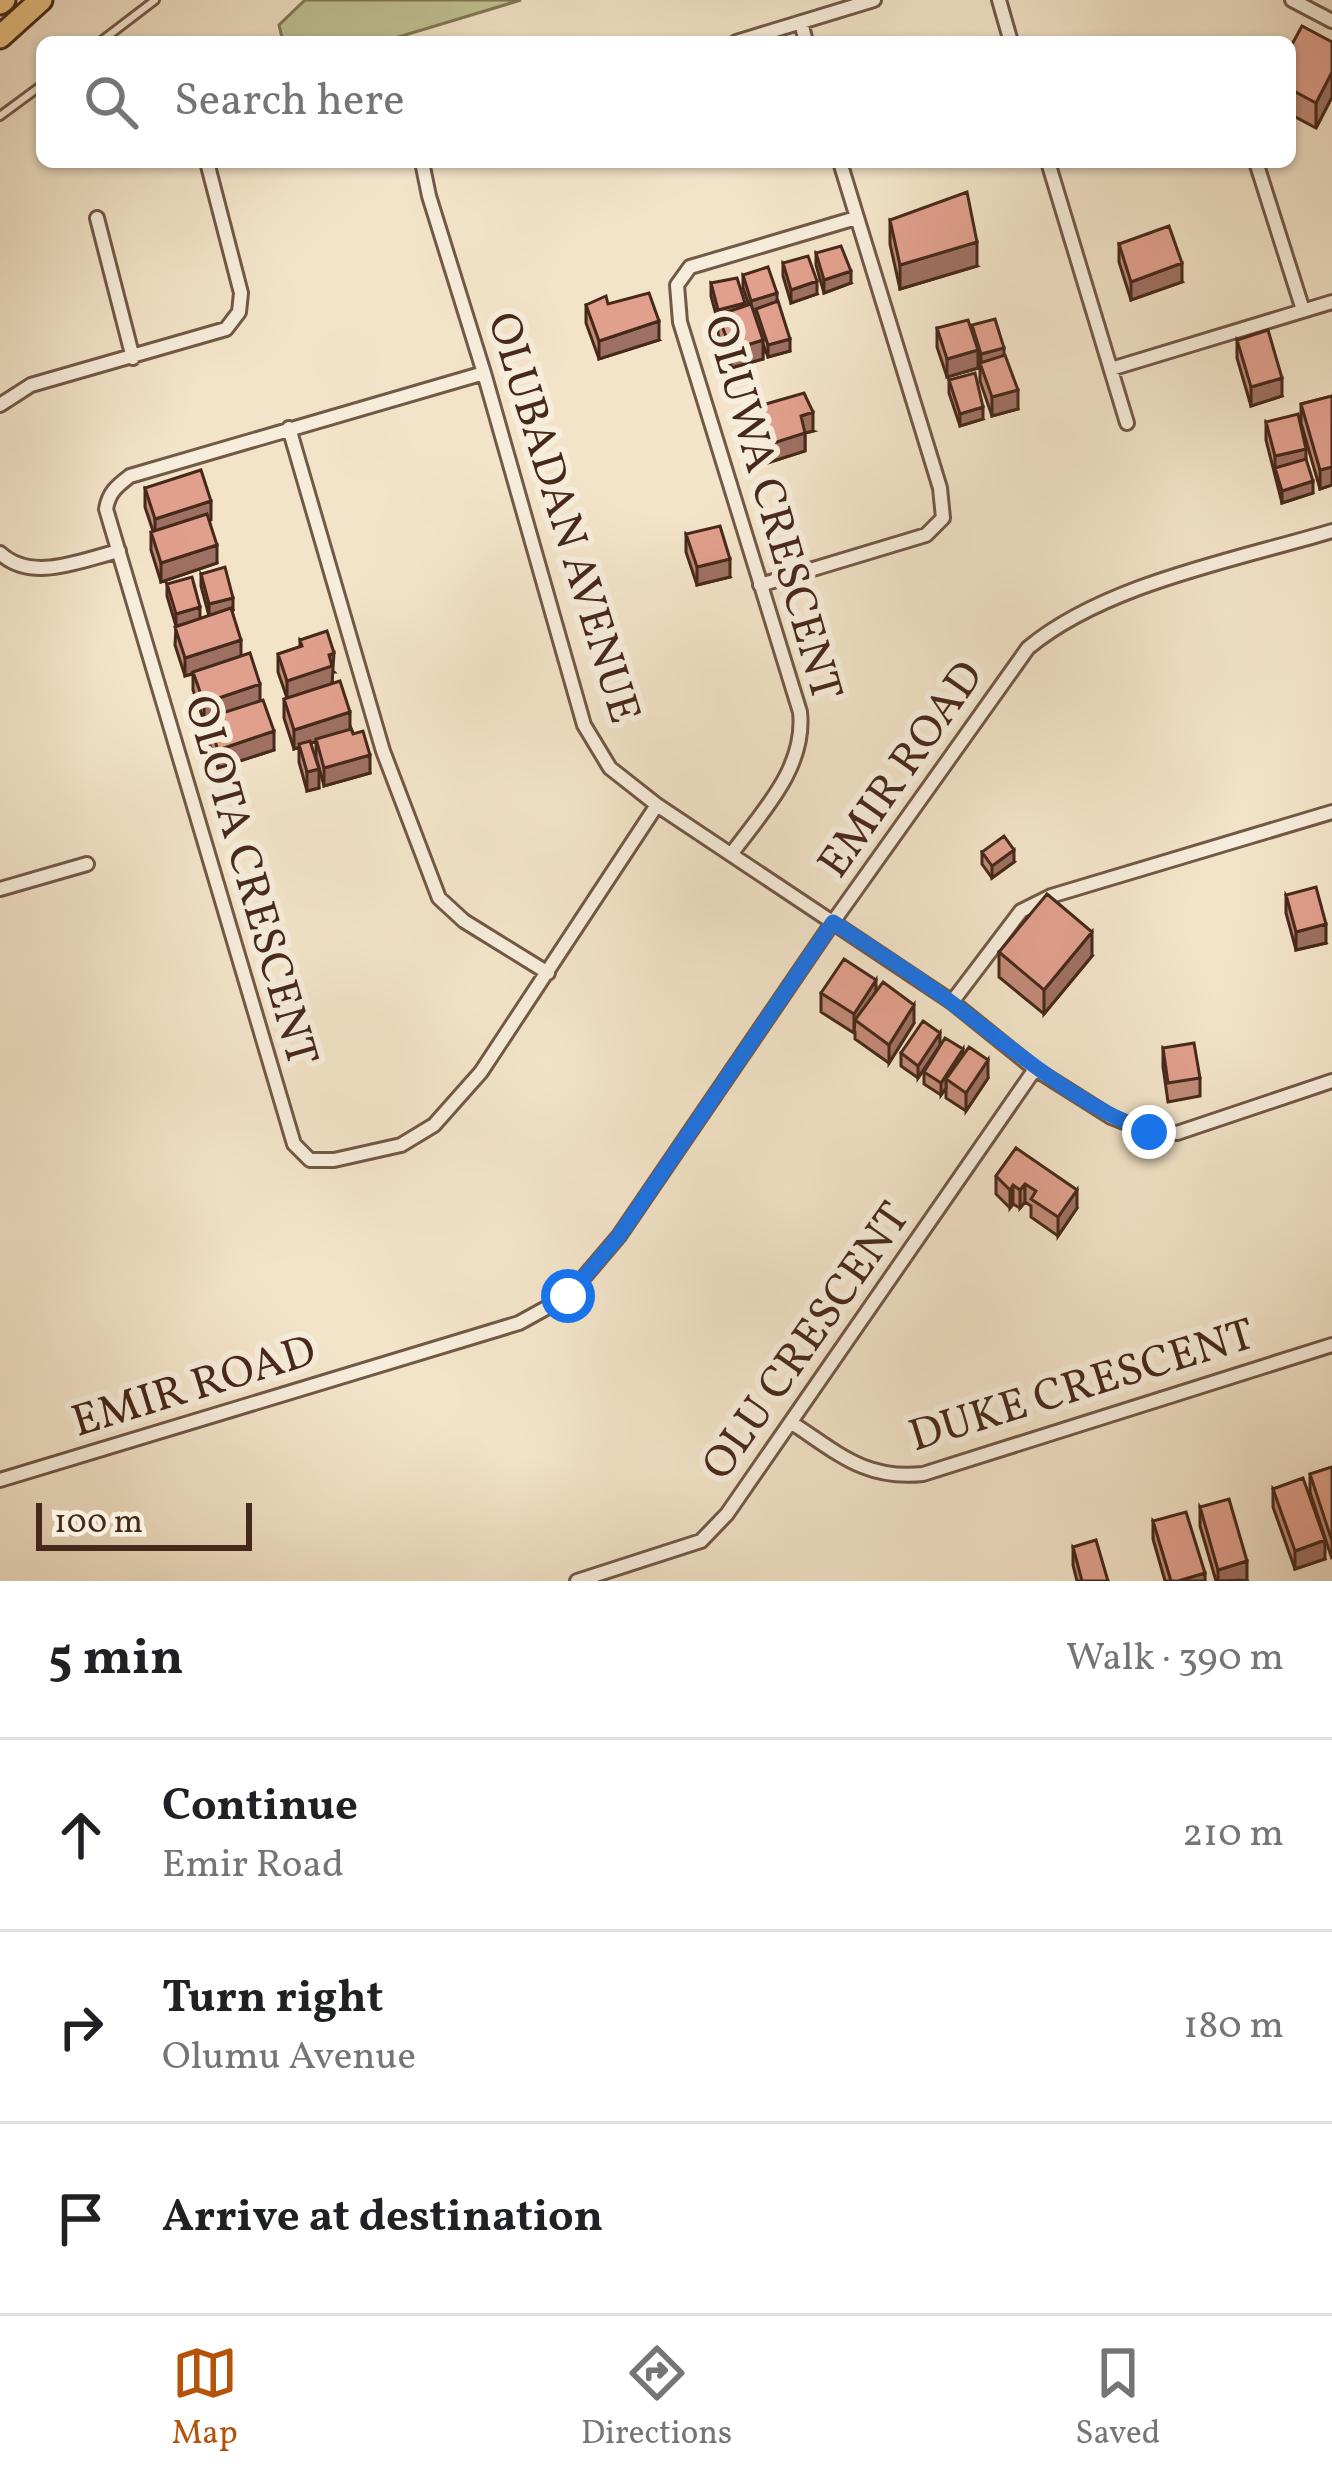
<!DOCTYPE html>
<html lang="en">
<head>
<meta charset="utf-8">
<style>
  body { margin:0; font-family:Vollkorn,serif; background:#f2f2f2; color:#202124 }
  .scale { position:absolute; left:36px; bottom:30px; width:216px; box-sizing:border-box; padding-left:12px; border:6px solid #47291a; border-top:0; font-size:33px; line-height:42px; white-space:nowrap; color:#47291a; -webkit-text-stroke:9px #f7eddc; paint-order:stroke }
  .stop { position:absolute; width:36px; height:36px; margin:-27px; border:9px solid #1a73e8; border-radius:50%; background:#fff }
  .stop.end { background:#1a73e8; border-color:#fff; box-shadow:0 3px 12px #0008 }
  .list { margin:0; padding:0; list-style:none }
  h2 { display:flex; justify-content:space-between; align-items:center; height:156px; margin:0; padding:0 48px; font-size:51px }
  h2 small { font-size:39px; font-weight:400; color:#757577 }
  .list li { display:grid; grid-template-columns:78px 1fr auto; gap:36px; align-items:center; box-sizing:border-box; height:192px; padding:0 48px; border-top:3px solid #e0e0e0 }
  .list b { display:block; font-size:45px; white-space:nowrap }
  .list p { margin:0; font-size:39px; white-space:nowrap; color:#757577 }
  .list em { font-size:39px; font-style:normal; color:#757577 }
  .icon { flex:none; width:66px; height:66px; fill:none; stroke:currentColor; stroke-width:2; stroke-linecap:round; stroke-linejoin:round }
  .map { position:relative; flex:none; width:1332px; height:1581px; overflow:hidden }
  .search { position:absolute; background:#fff; box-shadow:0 3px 9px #0004; left:36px; right:36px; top:36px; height:132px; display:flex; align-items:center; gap:30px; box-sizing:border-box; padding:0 42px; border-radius:18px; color:#757577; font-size:45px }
  .sheet { height:732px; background:#fff }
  nav { display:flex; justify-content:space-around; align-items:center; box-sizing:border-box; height:168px; border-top:3px solid #e0e0e0; background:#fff; font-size:33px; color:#757577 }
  nav a { display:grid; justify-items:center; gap:6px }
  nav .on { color:#b45309 }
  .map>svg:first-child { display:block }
</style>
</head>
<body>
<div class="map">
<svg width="1332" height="1581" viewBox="0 0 1332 1581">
  <rect width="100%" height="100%" fill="#f3e4c9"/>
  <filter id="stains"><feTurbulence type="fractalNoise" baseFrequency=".00167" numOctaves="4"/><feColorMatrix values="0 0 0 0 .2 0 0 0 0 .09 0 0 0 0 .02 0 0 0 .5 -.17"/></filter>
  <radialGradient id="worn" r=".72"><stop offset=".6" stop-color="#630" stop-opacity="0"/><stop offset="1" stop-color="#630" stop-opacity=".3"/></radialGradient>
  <path fill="#c0c293" stroke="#847656" stroke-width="3" d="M305,0H521L382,42H283L279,25Z"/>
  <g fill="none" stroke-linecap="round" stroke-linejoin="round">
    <g stroke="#725846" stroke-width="12">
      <path id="lane" d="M100,42L155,0
        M0,116L42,85"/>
    </g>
    <g stroke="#725846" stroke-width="18">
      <path id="street" d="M999,0L1011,42
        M1292,0L1332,21
        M801,22L806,42
        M736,42L874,0
        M422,162L429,196L484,373L584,725L610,768L657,805L952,1002L1035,1069L1111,1117L1149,1132L1177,1133L1332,1081
        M1048,162L1127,423
        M1256,162L1303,310
        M97,218L133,358
        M1111,369L1332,302
        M484,373L130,476C117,486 109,492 106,509L294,1144L310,1160H334L401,1145L434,1125L481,1072L657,805
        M0,405L31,385L226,329L239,312L241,293L207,162
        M289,428L383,751L439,898L464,921L548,973
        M0,553C32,583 81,560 119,551
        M760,585L926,535L943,518L940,488L840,162
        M732,853C763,811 806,767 800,712L680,322L677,285L690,267L856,218
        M0,889L87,864
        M952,1002L1021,911L1051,896L1332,812
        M792,1423C838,1453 865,1480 923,1474L1332,1345
        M0,1480L519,1323L568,1296L619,1236L833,922L1028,648C1105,584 1235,560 1332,531
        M577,1581L701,1541L727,1514L1035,1069"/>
    </g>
    <g stroke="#47291a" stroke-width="27">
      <path id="highway" d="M0,3L4,0
        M0,37L41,0"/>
    </g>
    <use href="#lane" stroke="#f7eddc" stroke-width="6"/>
    <use href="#street" stroke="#f7eddc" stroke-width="12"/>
    <use href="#highway" stroke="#eac284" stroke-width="21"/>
  </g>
  <path fill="#c28a79" stroke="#47291a" stroke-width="3" d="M1332,42V97L1316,128L1290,114V48Z
    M890,220L977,266L900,289L890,244Z
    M1119,244L1182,282L1131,300L1119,262Z
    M816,253L851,283L824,293L816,265Z
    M783,263L817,294L791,303L783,276Z
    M743,275L777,301L790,351L768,357L763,344V359L731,368L718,334V322L711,296V283L745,306L749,305L743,288Z
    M608,304L659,340L599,359L586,323V305Z
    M937,328L972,330L1004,356L1018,409L992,416L980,381V363L978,355V368L947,377L937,347Z
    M1237,340L1282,396L1251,406L1237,358Z
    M949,380L983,419L960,426L949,393Z
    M1332,396V485L1320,489L1301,423V404Z
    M745,410L813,431L805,433V451L761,465L745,428Z
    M1266,422L1306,460L1313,493L1282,503L1266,440Z
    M145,488L211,520H209L217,563L161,582L151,550V532L153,531L145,507Z
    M686,534L730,577L697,585L686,552Z
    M201,574L233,610L232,611L241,656L260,701L274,750L218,768L207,737V720L204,721L193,690V674L185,676L175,645L176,626L167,596V584L200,619L209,616L201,586Z
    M300,640L334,672H332V683L370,773L324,786L316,757V741L311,743L319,788L307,791L299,762V747L294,749L284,718V699L287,698L278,672V654L300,647Z
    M982,852L1014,862L992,878L982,864Z
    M1286,895L1326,943L1296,950L1286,913Z
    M999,952L1092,956L1044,1014L999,977Z
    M876,992L914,1023L889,1063L855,1039V1031L854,1033L821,1012V993Z
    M940,1045L918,1078L901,1066V1053Z
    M1163,1048L1200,1078V1096L1168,1102L1163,1067Z
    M963,1055L988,1078L966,1111L946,1098V1088L941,1095L924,1084V1072Z
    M1016,1148L1077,1208L1058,1236L1031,1217V1206L1025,1202L1020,1208L1013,1204L1010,1208L996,1194V1176Z
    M1332,1467V1559L1310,1492V1474Z
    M1273,1489L1325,1559L1295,1569L1273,1507Z
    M1200,1507L1247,1580L1216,1581L1200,1526Z
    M1153,1521L1205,1581H1165L1153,1539Z
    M1073,1547L1108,1581H1077L1073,1565Z"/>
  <path fill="#9e7063" stroke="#47291a" stroke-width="3" d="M1332,72V97L1316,128V103Z
    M977,242V266L900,289V265Z
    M1182,263V282L1131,300V282Z
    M851,271V283L824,293V280Z
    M817,281V294L791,303V290Z
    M777,293V305L751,313V301Z
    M745,303V316L718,315V322V310Z
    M659,321V340L599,359V341Z
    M790,339V351L768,357V345Z
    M763,340V359L731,368V350Z
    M1004,348V360L981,366V354Z
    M978,350V368L947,377V359Z
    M1282,378V396L1251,406V387Z
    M1018,390V409L992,416V397Z
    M983,407V419L960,426V414Z
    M813,412V431L805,433V451L761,465V447L801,416Z
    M1306,449V467L1275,468V475V456Z
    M1332,467V485L1320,489V470Z
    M1313,481V493L1282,503V491Z
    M211,501V520L155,538V519Z
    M217,545V563L161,582V563Z
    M730,559V577L697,585V567Z
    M233,598V610L209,617V604Z
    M200,607V620L176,626V614Z
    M241,640V658L185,676V658Z
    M334,653L332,684L287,699V681Z
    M260,684V703L204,721V703Z
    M350,712V730L294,749V730Z
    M274,731V750L218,768V750Z
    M370,755V773L324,786V768Z
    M319,769V788L307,791V772Z
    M1014,850V862L992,878V866Z
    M1326,924V943L1296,950V932Z
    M1092,932V956L1044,1014V990Z
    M876,980V998L855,1020L854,1033V1014Z
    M914,1005V1023L889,1063V1045Z
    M940,1033V1045L918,1078V1066Z
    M963,1049V1062L946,1079V1088L941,1095V1083Z
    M988,1060V1078L966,1111V1093Z
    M1025,1184V1202L1020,1208V1190Z
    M1013,1185V1204L1010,1208V1190Z
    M1077,1190V1208L1058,1236V1217Z
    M1325,1540V1559L1295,1569V1551Z
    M1247,1561V1580L1218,1581V1570Z
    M1205,1573V1581H1178Z"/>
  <path fill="#e1a08d" stroke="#47291a" stroke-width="3" d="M1302,26L1332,42V72L1316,103L1290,89V48Z
    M967,192L977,242L900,265L890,220Z
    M1169,226L1182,263L1131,282L1119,244Z
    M841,246L851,271L824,280L816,253Z
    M808,256L817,281L791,290L783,263Z
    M768,267L777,293L751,301L743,275Z
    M737,278L745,303L718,310L711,283Z
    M649,293L659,321L599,341L586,305L606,296L608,304Z
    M778,301L790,339L768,345L756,309Z
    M751,304L763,340L731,350L718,315Z
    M995,319L1004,348L981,354L972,325Z
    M968,320L978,350L947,359L937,328Z
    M1268,330L1282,378L1251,387L1237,340Z
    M1005,355L1018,390L992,397L980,363Z
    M975,373L983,407L960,414L949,380Z
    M804,393L813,412L801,416L805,433L761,447L745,410Z
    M1332,396V467L1320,470L1301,404Z
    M1298,414L1306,449L1275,456L1266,422Z
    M1306,459L1313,481L1282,491L1275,468Z
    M201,470L211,501L155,519L145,488Z
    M207,514L217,545L161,563L151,532Z
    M720,526L730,559L697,567L686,534Z
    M225,567L233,598L209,604L201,574Z
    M192,577L200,607L176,614L167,584Z
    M231,608L241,640L185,658L175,627Z
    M327,631L334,653L329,655L332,666L287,681L278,654L302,646L300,640Z
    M250,653L260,684L204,703L193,672Z
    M340,681L350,712L294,730L284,699Z
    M263,700L274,731L218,750L207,718Z
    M351,729L353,734L363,731L370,755L324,768L316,739Z
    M310,741L319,769L307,772L299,744Z
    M1004,836L1014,850L992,866L982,852Z
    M1316,887L1326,924L1296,932L1286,895Z
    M1047,894L1092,932L1044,990L999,952Z
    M844,959L876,980L854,1014L821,993Z
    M883,982L914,1005L889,1045L855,1020Z
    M923,1021L940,1033L918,1066L901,1053Z
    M945,1038L963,1049L941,1083L924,1072Z
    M1194,1043L1200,1078L1168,1083L1163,1048Z
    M969,1047L988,1060L966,1093L946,1079Z
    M1016,1148L1077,1190L1058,1217L1031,1199L1036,1191L1025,1184L1020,1190L1013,1185L1010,1190L996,1176Z
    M1332,1467V1541L1310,1474Z
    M1303,1478L1325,1540L1295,1551L1273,1489Z
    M1229,1499L1247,1561L1218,1570L1200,1507Z
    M1186,1512L1205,1573L1178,1581H1171L1153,1521Z
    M1096,1540L1108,1581H1082L1073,1547Z"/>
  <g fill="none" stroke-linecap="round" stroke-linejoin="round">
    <path stroke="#1a73e8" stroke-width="15" d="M568,1296L619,1236L833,922C874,950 917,976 956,1006C1018,1053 1076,1104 1149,1132"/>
  </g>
  <g text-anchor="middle" stroke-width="12" stroke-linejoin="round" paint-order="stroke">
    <g font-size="45" fill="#47291a" stroke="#f7eddc">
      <text transform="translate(775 507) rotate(74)" y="16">OLUWA CRESCENT</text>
      <text transform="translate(566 517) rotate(73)" y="16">OLUBADAN AVENUE</text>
      <text transform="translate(899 768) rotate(-55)" y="16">EMIR ROAD</text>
      <text transform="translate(253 880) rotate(74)" y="16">OLOTA CRESCENT</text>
      <text transform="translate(804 1340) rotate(-55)" y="16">OLU CRESCENT</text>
      <text transform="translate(1081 1383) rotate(-17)" y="16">DUKE CRESCENT</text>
      <text transform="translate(193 1384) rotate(-17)" y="16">EMIR ROAD</text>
    </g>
  </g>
  <rect width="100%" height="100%" filter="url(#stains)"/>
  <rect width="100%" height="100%" fill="url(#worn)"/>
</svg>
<div class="scale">100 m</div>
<div class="stop" style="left:568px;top:1296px"></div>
<div class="stop end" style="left:1149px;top:1132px"></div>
<div class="search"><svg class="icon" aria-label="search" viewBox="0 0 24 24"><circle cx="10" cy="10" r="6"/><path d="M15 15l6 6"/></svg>Search here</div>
</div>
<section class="sheet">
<h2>5 min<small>Walk · 390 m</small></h2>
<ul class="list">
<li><svg class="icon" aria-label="ahead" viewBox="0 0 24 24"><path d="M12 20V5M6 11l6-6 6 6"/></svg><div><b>Continue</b><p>Emir Road</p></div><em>210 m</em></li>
<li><svg class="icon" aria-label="right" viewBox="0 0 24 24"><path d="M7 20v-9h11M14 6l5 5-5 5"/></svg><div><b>Turn right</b><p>Olumu Avenue</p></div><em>180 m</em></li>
<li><svg class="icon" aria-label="arrive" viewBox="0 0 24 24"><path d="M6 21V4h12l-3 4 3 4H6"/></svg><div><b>Arrive at destination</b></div></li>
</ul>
</section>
<nav>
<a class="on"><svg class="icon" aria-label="map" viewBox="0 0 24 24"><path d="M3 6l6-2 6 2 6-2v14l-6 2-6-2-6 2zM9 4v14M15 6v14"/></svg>Map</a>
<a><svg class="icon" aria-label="directions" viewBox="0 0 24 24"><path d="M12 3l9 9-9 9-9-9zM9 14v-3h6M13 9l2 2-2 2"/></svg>Directions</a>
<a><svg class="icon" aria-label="saved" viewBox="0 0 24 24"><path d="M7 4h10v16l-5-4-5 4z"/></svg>Saved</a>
</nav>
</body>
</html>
